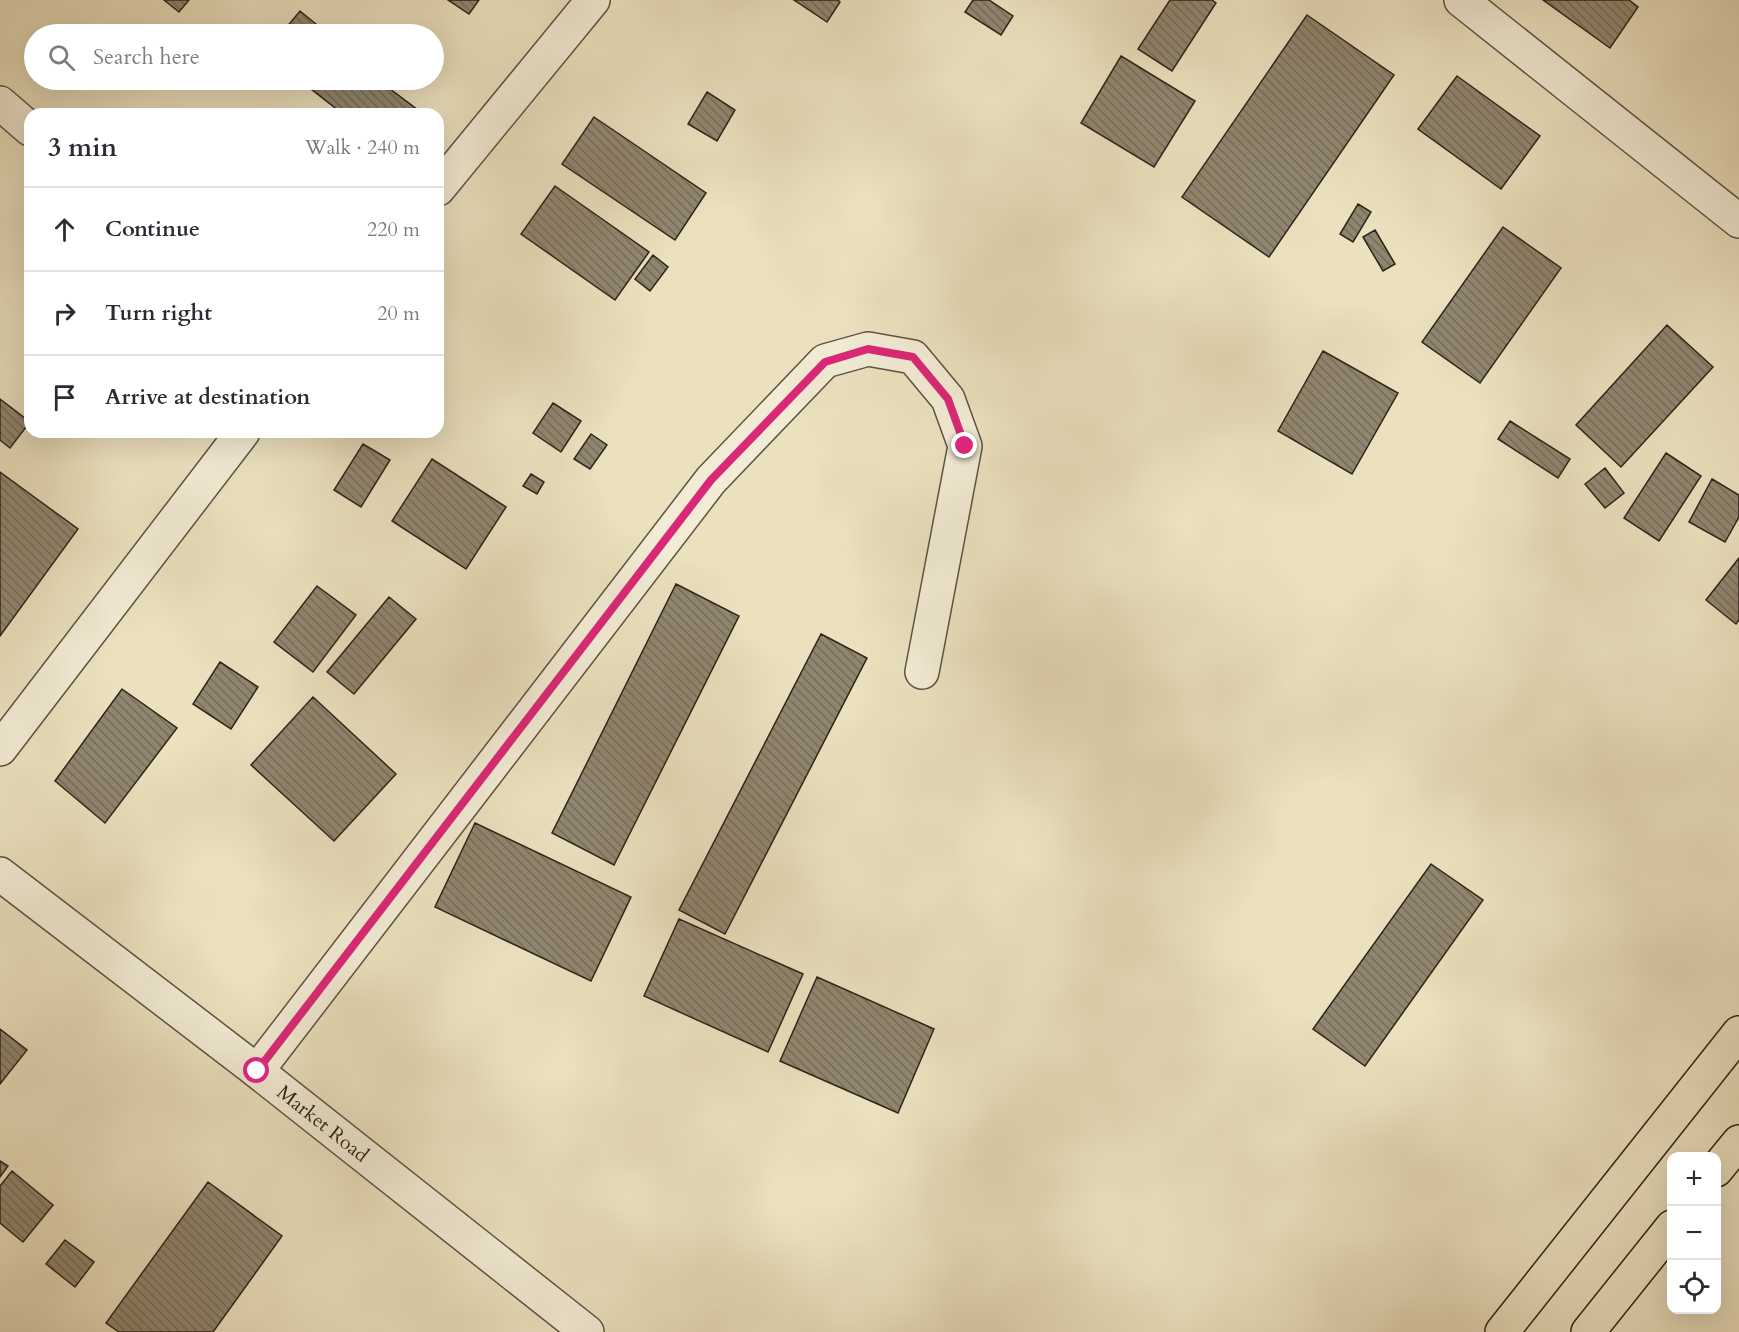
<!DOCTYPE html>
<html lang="en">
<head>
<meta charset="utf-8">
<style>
  body { margin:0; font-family:Cardo,serif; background:#f7f7f7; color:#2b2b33 }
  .controls { position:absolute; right:18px; bottom:18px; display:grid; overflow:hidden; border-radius:12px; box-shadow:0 6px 24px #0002 }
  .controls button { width:54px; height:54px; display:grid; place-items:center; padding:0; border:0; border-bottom:2px solid #e1e1e2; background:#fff; color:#2b2b33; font:30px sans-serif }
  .stop { position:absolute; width:18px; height:18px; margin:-14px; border:4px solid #db2777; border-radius:50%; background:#fff }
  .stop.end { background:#db2777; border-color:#fff; box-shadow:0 2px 6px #0008 }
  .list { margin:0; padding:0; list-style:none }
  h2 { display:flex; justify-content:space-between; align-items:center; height:78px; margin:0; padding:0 24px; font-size:26px }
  h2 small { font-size:20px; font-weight:400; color:#7c7c81 }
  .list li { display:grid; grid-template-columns:39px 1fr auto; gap:18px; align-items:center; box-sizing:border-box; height:84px; padding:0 24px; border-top:2px solid #e1e1e2 }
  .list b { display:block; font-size:22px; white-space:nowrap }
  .list em { font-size:20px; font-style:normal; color:#7c7c81 }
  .icon { flex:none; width:33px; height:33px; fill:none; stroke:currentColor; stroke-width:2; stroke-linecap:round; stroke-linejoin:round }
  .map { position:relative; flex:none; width:1739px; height:1332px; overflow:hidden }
  .search { position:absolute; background:#fff; box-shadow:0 6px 24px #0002; left:24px; top:24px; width:420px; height:66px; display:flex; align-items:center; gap:15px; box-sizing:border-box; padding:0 21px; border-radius:33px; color:#7c7c81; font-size:22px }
  .panel { position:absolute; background:#fff; box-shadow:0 6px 24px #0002; left:24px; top:108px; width:420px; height:330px; border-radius:18px }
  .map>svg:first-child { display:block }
</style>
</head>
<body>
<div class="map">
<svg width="1739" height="1332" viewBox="0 0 1739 1332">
  <defs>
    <pattern id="building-back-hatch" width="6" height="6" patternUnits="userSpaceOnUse" patternTransform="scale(1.5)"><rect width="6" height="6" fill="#908670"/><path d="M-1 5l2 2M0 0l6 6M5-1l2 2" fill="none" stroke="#766d5b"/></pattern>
  </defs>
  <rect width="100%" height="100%" fill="#ebe1bf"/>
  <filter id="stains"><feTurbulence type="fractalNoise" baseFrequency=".00333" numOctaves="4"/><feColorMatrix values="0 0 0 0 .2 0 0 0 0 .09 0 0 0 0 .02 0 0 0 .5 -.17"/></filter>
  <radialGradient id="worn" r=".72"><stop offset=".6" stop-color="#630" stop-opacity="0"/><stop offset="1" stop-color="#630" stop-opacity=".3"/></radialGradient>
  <path fill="url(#building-back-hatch)" stroke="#2e231b" stroke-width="1.5" d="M164,0H189L179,12Z
    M448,0H479L469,14Z
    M794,0H838L840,2L827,22Z
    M973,0H989L1013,16L1001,35L965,12Z
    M1170,0H1212L1216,3L1172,71L1138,49Z
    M1543,0H1629L1638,7L1610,48Z
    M300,11L327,33L326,34H281Z
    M1307,15L1394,75L1269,257L1182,197Z
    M1121,56L1195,101L1154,167L1081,123Z
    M1457,76L1540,136L1501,189L1418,129Z
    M318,80H378L418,110L415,114H343L311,89Z
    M707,92L735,110L717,141L688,124Z
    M594,117L706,193L675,240L562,164Z
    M555,186L649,252L615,300L521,234Z
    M1358,204L1371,212L1353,242L1340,234Z
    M1503,227L1561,268L1480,383L1422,342Z
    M1375,230L1395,264L1383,271L1363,237Z
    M653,255L668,267L650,291L635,279Z
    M1667,325L1713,367L1621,467L1576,425Z
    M1323,351L1398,393L1352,474L1278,431Z
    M0,399L30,422L10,448L0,440Z
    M553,403L581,421L561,452L533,433Z
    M1510,421L1570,459L1558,478L1498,439Z
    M591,434L607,445L590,469L574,459Z
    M363,444L390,460L361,507L334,490Z
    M1666,453L1701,476L1659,541L1624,518Z
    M432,459L506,507L466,569L392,521Z
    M1605,468L1624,493L1605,508L1585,484Z
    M0,472L78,529L0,636Z
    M531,474L544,482L537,494L523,486Z
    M1712,479L1739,495V517L1725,542L1689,522Z
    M1739,558V620L1736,624L1706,600Z
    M676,584L739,616L614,865L552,833Z
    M317,586L356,615L313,672L274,642Z
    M389,597L416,619L354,694L327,672Z
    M821,634L867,658L725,934L679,910Z
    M220,662L258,687L231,729L193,704Z
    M122,689L177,728L105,823L55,781Z
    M313,697L396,774L334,841L251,765Z
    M475,823L631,897L591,981L435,907Z
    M1431,864L1483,900L1365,1066L1313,1029Z
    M679,919L803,974L768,1052L644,996Z
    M817,977L934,1029L898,1113L780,1061Z
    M0,1029L27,1050L0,1084Z
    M0,1161L8,1166L0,1177Z
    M12,1171L53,1205L23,1242L0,1223V1186Z
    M208,1182L282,1236L213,1332H119L106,1323Z
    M65,1240L94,1262L75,1287L46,1264Z"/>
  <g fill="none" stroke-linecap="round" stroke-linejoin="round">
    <g stroke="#5d5244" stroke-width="36">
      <g id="minor">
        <path d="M1461,0L1739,221"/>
        <path d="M0,103L30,129"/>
        <path d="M438,189L593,0"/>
        <path d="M0,749L243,432"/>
        <path id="s1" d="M0,874L257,1071L587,1332"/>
        <path d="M257,1071L711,480L825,361L868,349L913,357L948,399L965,446L922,672"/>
      </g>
    </g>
    <g stroke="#2e231b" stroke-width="36">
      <path id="major" d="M1716,1170L1739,1142
        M1502,1332L1739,1033
        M1588,1332L1672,1227"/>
    </g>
    <use href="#minor" stroke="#f2ecd5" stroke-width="33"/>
    <use href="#major" stroke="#ebe1bf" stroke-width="33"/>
  </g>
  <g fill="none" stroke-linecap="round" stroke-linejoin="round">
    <path stroke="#db2777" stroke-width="8" d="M257,1071L711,480L825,362L868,349L913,357L948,399L965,446"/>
  </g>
  <g text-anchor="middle" stroke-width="6" stroke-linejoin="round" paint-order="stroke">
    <g font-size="20" fill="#2e231b" stroke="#f2ecd5">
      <text dy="7" stroke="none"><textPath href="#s1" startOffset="408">Market Road</textPath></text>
    </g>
  </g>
  <rect width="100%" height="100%" filter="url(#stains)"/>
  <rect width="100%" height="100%" fill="url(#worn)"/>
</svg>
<div class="controls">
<button>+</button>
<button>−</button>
<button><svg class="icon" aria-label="locate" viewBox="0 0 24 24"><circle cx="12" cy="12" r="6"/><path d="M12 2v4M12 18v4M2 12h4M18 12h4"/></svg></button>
</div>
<div class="stop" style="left:257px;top:1071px"></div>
<div class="stop end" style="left:965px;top:446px"></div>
<div class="search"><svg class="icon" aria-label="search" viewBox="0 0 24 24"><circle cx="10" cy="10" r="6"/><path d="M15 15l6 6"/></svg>Search here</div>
<section class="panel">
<h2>3 min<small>Walk · 240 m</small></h2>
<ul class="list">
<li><svg class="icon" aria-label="ahead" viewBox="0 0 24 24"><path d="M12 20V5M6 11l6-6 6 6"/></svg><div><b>Continue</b></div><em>220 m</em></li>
<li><svg class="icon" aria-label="right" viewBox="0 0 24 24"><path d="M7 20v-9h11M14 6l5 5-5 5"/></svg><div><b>Turn right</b></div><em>20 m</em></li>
<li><svg class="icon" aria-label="arrive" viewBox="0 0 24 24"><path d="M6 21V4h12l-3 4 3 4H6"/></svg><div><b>Arrive at destination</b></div></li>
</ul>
</section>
</div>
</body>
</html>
